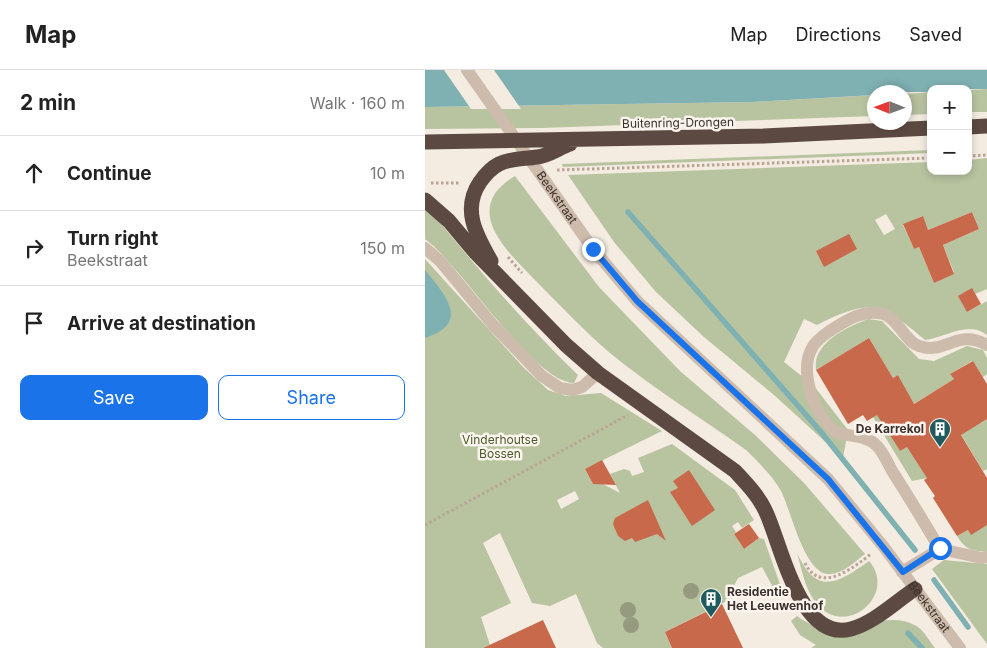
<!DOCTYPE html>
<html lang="en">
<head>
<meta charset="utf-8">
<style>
  body { margin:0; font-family:Inter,sans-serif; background:#f6f6f6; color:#222 }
  .controls { position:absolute; right:15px; top:15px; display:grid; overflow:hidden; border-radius:10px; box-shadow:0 2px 8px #0003 }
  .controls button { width:45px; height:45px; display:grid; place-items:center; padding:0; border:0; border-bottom:1px solid #e0e0e0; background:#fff; color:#222; font:25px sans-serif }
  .compass { position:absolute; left:442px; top:15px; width:45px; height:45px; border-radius:50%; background:#fff; box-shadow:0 2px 8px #0003; rotate:271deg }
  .stop { position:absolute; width:15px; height:15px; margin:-11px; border:4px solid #1a73e8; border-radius:50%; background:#fff }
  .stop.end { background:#1a73e8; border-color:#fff; box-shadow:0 1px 5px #0008 }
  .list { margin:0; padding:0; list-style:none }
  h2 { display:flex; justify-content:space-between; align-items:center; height:65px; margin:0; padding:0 20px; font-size:21px }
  h2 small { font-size:16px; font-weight:400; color:#767676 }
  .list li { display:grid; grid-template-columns:32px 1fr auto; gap:15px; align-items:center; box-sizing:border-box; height:75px; padding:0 20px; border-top:1px solid #e0e0e0 }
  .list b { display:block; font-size:19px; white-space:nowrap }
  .list p { margin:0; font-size:16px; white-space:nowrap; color:#767676 }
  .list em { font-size:16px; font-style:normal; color:#767676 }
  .actions { display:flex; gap:10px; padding:15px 20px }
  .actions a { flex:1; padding:11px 0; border:1px solid #1a73e8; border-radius:10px; text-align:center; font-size:18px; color:#1a73e8 }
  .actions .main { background:#1a73e8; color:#fff }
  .icon { flex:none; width:28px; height:28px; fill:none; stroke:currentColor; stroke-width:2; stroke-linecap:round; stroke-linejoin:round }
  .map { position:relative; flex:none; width:562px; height:578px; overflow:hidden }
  header { display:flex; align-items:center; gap:30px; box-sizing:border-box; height:70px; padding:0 25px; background:#fff; border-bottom:1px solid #e0e0e0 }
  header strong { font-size:24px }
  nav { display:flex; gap:28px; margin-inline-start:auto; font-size:18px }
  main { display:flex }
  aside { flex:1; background:#fff }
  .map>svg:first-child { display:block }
</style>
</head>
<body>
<header>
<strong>Map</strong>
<nav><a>Map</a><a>Directions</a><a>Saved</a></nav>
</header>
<main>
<aside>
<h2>2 min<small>Walk · 160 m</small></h2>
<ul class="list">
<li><svg class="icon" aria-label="ahead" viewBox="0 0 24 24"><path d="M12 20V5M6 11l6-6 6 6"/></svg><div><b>Continue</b></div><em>10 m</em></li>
<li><svg class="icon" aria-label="right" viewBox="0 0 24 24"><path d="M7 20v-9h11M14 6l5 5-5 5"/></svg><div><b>Turn right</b><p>Beekstraat</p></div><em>150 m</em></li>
<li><svg class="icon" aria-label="arrive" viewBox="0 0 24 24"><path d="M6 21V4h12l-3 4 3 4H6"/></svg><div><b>Arrive at destination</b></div></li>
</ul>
<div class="actions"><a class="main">Save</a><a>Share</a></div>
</aside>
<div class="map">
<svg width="562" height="578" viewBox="0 0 562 578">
  <rect width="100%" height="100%" fill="#f4ebe1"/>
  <path fill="#b8c4a0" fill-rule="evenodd" d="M562,19V42H543V20Z
    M506,22V44L480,45V24Z
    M450,25L449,46L117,58L0,59V37L327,32Z
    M506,80V83L138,97L137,94Z
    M562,88V219L550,224L542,242L562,231V265C542,250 521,268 500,270C455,232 446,228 392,255L379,249L359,292L389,316L423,360L418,388L349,325L279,267L231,222L189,172L143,105L506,92V101H543V90ZM547,142L554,159L518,175L529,202L509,213L494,177L489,179L478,155L497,146L503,160ZM461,144L470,159L459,165L450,150Z
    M90,106L174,217L255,301L330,365L380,414L440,484C429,492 417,505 403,504C379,503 366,440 356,421C347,405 334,393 321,380C276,348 228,318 185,283C158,260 134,234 109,209C94,193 72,173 66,152C60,130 73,116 90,106Z
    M0,140L12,149C57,204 102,256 153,305L149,313C109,313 36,195 0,169Z
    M0,189L98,297L123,320L141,326L176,323L237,361L160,399L168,414H178L195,423L185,404L199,399L205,401L207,406L219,402L213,388L247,374L310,420L329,450L317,458L313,452L307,456L311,462L309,464L319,479L334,468L339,469L356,517L349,519L337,497L313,508L307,520L310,527L240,562L247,578H178L172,573L151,524L125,536L107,533L75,463L58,473L86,533L56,547L65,575L58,578H0ZM150,421L154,429L136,439L132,430Z
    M443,249L457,251L494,289L509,291L542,276L558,280L562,288V304L558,307L547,291L525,304L529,309L487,335L476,318L479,316L473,305L468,308L444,268L391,300C387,273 422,257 443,249Z
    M476,330L485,355L466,367L475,381L485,375L502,408L487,411L448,347Z
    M553,349L556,353L562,349V399L558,401L534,361Z
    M562,455V481C547,482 540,479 532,466L543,460Z
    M372,483C392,527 413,513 444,491C473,524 421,569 392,534C380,520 377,500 372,483Z
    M519,490L562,494V574L507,499Z
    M372,546C413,578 457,534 493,557C499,561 505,572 510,578H386L391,575L375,565L366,551Z"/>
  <path fill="#7fb0b2" d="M0,0H562V19H506V22H450L449,25L327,32L0,37Z
    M0,200C21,226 46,253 0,268Z"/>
  <path fill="#f4ebe1" d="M19,0H69L96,39H46Z"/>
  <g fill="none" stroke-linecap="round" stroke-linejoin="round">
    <path stroke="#7fb0b2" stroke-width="5.5" d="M203,142L396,362L490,480
      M509,510L543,557
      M483,563L497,578"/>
  </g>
  <path fill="#c8694b" d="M547,142L554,159L518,175L529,204L509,213L494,177L489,179L478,154L498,146L503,160Z
    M424,164L432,179L399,197L391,181Z
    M547,218L556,234L542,242L533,226Z
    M444,268L468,308L473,305L489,334L529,309L525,304L548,291L562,314V349L536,365L562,408V455L546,465L543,460L532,466L508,428L510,426L499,410L502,408L482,377L475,381L452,345L442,351L438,345L423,354L391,300Z
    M177,390L191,415L168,414L160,399Z
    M264,400L290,440L267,456L245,422L253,418L248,411Z
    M223,430L241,471L232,464L210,472L207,468L200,471L193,466L188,454L190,448Z
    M324,454L334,468L319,479L309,464Z
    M297,534L318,578H247L240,562Z
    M118,550L131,578H58Z"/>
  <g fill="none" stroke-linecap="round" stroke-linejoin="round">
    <path stroke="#b9a596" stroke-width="3" stroke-dasharray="2.5 2.5" stroke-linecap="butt" d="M543,86L562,85
      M132,100L506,88
      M6,113H34
      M83,187L97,203
      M0,455L203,345
      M380,493C395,525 429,497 446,484"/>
    <g stroke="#cdbbac" stroke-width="12">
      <path id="s1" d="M42,0L168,179L212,231L403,409L458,476L535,578"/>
      <path d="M0,178L15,191L68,255L117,306L135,318L147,320L157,317L173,303"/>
      <path d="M515,479C500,454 485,429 469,404C464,396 459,383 452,376C440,363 420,368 410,361C389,346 374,301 387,278C391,270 399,265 406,260C422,250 438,239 458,244C473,248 480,272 494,276C521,285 532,258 562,275"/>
      <path d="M477,502L515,479L557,488L562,487"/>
    </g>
    <path stroke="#5c4a42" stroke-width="15" d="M543,57L562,56
      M0,72L339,66L506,58
      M0,130L24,151L50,182L141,275L173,303L310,401C321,413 333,425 340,440C356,472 374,573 426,559C449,553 470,532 490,519
      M66,191C52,166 36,140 55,112C60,105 66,98 74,94C86,88 99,89 112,87C123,86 134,78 145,74"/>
  </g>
  <g fill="#969b7f">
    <circle cx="266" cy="521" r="8"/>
    <circle cx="203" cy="540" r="8"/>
    <circle cx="206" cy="555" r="8"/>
  </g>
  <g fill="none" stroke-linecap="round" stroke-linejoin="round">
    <path stroke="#1a73e8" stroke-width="6" d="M168,179L212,231L403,409L478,502L515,478"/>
  </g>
  <defs>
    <g id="building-pin" transform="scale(1.125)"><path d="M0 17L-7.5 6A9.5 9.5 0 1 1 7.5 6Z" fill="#1f5a5e" stroke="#fbf5ee"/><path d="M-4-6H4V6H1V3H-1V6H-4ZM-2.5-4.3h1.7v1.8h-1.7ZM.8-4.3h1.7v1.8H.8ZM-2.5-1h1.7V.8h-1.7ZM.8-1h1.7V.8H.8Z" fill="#fff"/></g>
  </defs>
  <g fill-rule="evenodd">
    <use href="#building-pin" x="515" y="359"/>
    <use href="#building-pin" x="286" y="529"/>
  </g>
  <g text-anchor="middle" stroke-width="5" stroke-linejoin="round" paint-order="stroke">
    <g font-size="12" fill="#3b302b" stroke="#fbf5ee">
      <text transform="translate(253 53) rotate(-1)" y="4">Buitenring-Drongen</text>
      <text dy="4" stroke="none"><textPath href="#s1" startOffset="156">Beekstraat</textPath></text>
      <text dy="4" stroke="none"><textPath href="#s1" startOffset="711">Beekstraat</textPath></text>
    </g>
    <g font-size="12" font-weight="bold" fill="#3b302b" stroke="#fbf5ee" text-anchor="end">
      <text x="499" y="363">De Karrekol</text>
      <text x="302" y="526" text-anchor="start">Residentie<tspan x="302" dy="14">Het Leeuwenhof</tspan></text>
    </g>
    <g font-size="12" fill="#4a5a2e" stroke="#fbf5ee">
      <text x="75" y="374">Vinderhoutse<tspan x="75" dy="14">Bossen</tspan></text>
    </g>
  </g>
</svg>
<div class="controls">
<button>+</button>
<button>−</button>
</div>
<svg class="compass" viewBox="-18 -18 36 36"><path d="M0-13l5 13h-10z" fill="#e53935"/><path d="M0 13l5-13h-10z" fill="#767676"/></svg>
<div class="stop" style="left:515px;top:478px"></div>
<div class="stop end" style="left:168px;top:179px"></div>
</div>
</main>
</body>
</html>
